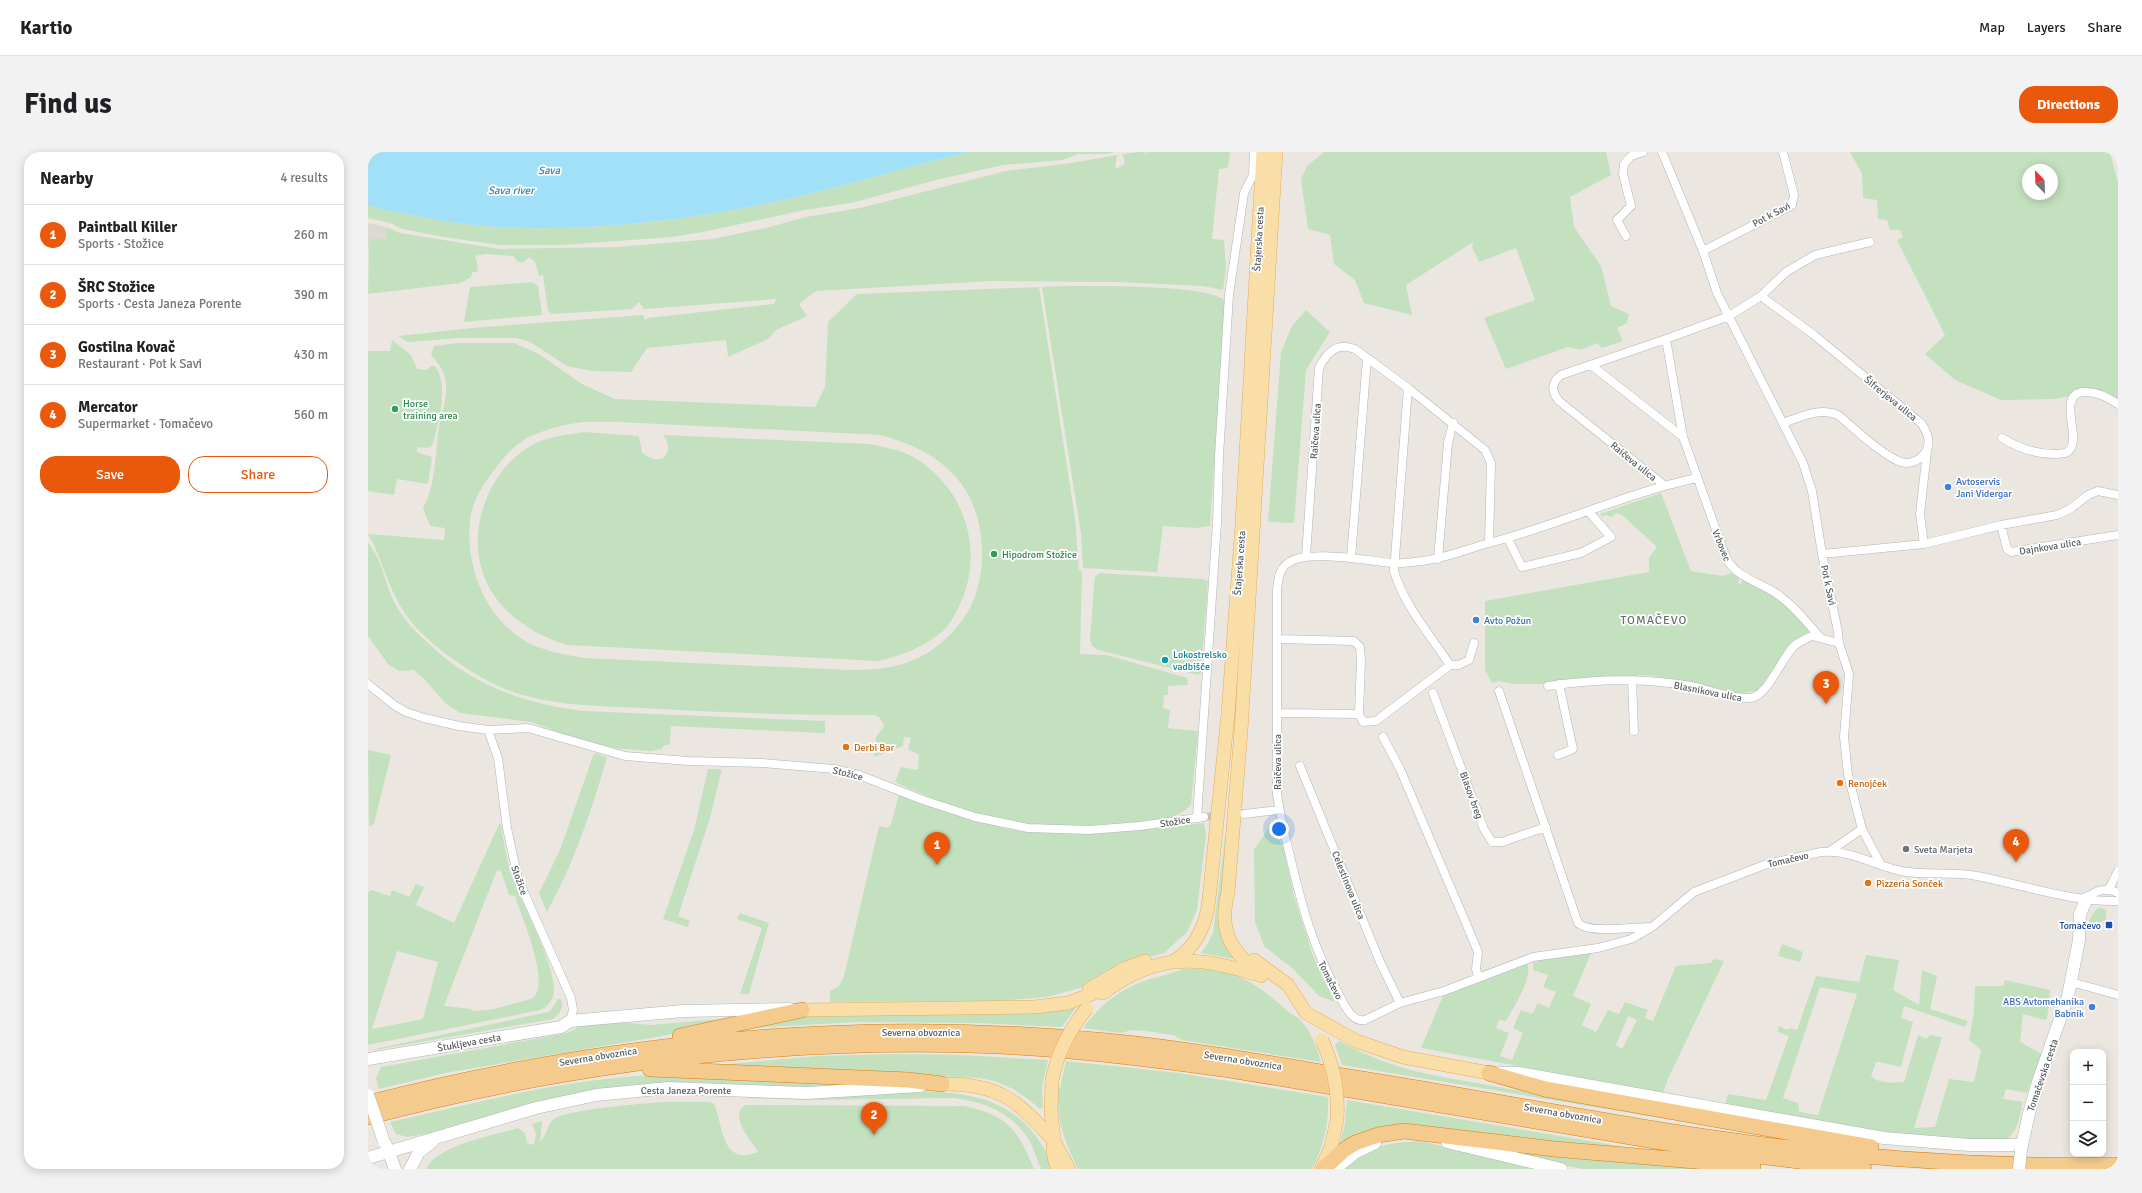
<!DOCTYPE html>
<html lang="en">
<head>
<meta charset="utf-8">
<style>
  body { margin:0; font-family:Signika,sans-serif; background:#f2f2f2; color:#202124 }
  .controls { position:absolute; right:12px; bottom:12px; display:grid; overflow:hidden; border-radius:8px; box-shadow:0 2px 10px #0003 }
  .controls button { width:36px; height:36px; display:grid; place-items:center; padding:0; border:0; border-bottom:1px solid #e0e0e0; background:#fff; color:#202124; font:20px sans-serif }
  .compass { position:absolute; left:1654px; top:12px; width:36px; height:36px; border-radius:50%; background:#fff; box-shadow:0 2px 10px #0003; rotate:337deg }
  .you { position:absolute; left:911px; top:677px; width:14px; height:14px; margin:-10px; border:3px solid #fff; border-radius:50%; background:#1a73e8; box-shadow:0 0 0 6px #1a73e833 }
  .badge { display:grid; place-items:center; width:26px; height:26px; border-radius:50%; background:#ea580c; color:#fff; font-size:13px; font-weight:700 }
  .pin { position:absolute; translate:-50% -33px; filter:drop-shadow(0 1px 2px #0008) }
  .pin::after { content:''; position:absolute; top:21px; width:14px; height:12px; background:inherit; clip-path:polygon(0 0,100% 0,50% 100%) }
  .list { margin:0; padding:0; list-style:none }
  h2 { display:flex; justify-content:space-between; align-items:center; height:52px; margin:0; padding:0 16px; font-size:17px }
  h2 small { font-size:13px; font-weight:400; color:#757577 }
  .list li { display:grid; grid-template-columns:26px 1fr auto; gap:12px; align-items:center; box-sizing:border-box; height:60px; padding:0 16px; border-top:1px solid #e0e0e0 }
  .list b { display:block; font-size:15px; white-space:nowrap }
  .list p { margin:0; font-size:13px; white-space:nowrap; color:#757577 }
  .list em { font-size:13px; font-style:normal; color:#757577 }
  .actions { display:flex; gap:8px; padding:12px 16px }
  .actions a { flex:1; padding:9px 0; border:1px solid #ea580c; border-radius:16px; text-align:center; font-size:14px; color:#ea580c }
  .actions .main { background:#ea580c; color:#fff }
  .icon { flex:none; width:22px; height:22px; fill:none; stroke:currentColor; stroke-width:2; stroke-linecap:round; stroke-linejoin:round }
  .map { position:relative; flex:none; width:1750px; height:1017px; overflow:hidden; border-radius:16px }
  header { display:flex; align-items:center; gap:24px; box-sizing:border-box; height:56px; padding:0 20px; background:#fff; border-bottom:1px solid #e0e0e0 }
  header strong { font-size:19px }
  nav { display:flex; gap:22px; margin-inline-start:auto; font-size:14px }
  .intro { display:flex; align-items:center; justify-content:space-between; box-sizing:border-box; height:96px; padding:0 24px }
  h1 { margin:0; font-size:28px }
  .button { padding:10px 18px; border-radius:16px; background:#ea580c; color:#fff; font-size:14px; font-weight:700 }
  main { display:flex; gap:24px; padding:0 24px }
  aside { flex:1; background:#fff; border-radius:16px; box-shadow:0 2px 10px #0003 }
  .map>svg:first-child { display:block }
</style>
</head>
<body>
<header>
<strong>Kartio</strong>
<nav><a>Map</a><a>Layers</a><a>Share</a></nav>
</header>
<div class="intro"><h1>Find us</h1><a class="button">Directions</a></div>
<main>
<aside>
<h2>Nearby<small>4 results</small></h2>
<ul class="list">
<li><span class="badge">1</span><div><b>Paintball Killer</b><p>Sports · Stožice</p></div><em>260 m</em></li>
<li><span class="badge">2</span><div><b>ŠRC Stožice</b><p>Sports · Cesta Janeza Porente</p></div><em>390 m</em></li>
<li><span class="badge">3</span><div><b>Gostilna Kovač</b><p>Restaurant · Pot k Savi</p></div><em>430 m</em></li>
<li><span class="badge">4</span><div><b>Mercator</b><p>Supermarket · Tomačevo</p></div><em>560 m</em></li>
</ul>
<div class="actions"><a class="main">Save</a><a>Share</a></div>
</aside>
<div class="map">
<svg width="1750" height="1017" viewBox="0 0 1750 1017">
  <rect width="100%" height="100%" fill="#ebe7e0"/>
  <path fill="#dcd9d5" d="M0,71L19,75L18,88L0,96Z"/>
  <path fill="#c3e1be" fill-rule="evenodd" d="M602,0H746L739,2H711L694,8L635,13L568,28L487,50L432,59L340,79L304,85L194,93H131L76,85L34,77L22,71L0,66V53C12,58 26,60 39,62C64,67 89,72 115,74C231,83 367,63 480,32C521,21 561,9 602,0Z
    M773,0H778L775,4L780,0H862L860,16L851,17L844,87L856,88L858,117L855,138L835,134L748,130L623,129L448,139L431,152L439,164L408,178L400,187L360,205L358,188L279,196L263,220L223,219L199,214L162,190L149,186H91L40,190L30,184L104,176L275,163L277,168L280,166L406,152L408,147L276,157L271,150L264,157L184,162L180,159L175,123L171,124L167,110L161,105L154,111L149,109L145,104L117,102L107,104L109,110L110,120H105L102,126L92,131L0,142L1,92L2,87H18L19,75L32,81L132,97L250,95L344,87L398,76L438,65L492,56L638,19L704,11L749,3L747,17L755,13L757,10L754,2Z
    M956,0H1238L1243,23L1202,45L1206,75L1233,114L1243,154L1261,162L1259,171L1249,176L1255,189L1234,196L1229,191L1213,198L1200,195L1138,217L1116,166L1167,148L1148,96L1111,110L1104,95L1105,90L1038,133L1044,163L996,151L987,128L966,112L962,83L940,77L933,27L939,14Z
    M1482,0H1742L1750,31V249L1711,238L1701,244L1686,247L1633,248L1587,228L1557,202L1577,183L1529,88L1535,85L1532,78H1522L1519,68L1510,67L1509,48L1495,46L1494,22ZM1660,18H1684V42H1660Z
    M165,130L170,134L174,161L173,163L96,170L102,135Z
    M694,134C720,134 845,132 857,149L842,374L827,376L795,374L789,420L715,416L713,382L674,135Z
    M671,135L707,366L711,418L714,420L712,502L739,503L819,526L820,533L800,534V543H796L795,556L802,558L800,576L830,579L823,652C811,669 785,668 767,670C740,672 712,675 685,674C632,673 574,652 527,630L533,615L550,618L551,603L540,597L543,586L536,585L535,594L506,605L508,585L516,574L512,566L507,563C429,563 351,561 274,556C232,554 191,554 151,542C114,531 60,494 38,463C23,442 16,415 5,391L0,382L76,388L77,376L62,374L55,356C68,333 67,301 71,275C74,259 81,242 77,226C75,217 69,210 63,203L66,194L91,191H146L171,202L214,232L247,247L447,255L457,235L460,170L489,142ZM214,270H251L512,283C539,290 565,301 585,322C614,351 620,401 609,438C601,468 572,498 543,509C522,517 503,518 481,518L217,506C199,503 181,500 165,493C117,470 95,412 103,362C106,346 117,330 127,317C135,305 147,293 159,286C177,277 195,273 214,270Z
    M938,158L962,180L938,218L926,371L900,370L913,200L924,174Z
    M24,188L43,203L49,217L59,218L63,214H67C82,235 70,271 64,294L59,296L49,295V300L64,305L60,332L29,327L26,343L0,339V199H22Z
    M216,280L271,284L274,300C291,317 309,301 295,283L501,292C516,295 534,298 547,306C595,335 615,394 595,445C590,457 584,470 575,479C556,495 533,504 510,509L200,493C133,474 91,418 118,348C126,326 144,303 166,292C181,284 199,283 216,280Z
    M1293,341L1323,419L1355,424L1363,421L1371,427L1370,431L1372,433L1375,428L1409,444L1439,476L1441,480L1426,489L1390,538L1370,542L1322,530L1279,523L1178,532H1146L1130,529L1124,531L1117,518V449L1281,420V406L1289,395L1254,363L1248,361L1243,365L1238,363L1234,365L1232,362Z
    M0,391C15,408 17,435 29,455C37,469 48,480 60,491C103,533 157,552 215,559L457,569V581L303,574L302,592L295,594L294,597L283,599L244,596L209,587L163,570L92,561L77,551L59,530L46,518L31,519L20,512L0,484Z
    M731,421L835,427L840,429L833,521L830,523L730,498L724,494L722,488L726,433L727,425Z
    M0,598L23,603L6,672L1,674Z
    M226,601L239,605C224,658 206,711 179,760L171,741L192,698Z
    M340,617H354L342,666L310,764L322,769L320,775L295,767L326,678Z
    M531,642L635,676L658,680L708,682L750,680L836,671L838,682L829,758L819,780L796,801L776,806L719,834L679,845L630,849L462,850V839L471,834L476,824L511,674L519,676L523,672Z
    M131,672H133C136,692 139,713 147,732C156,756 192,821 185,844C182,854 176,857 168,859L0,893V741L3,738L22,744L24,738L41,745L48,732L56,735L48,753L86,771ZM129,718L133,719L141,743L147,744C153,764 185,835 163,847L126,857L105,859L104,857L76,854ZM29,799L70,810L55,867L4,877Z
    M903,672L916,697L926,744L945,804L967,850L951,844L925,817L896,794L887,770L886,698Z
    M857,684H860L858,793L866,807L833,801L839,793L845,781Z
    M1732,755L1738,758V767L1720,779C1719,771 1724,759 1732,755Z
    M372,761L401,771L381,842H372L394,776L369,767Z
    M1414,792L1435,800L1432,810L1410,804Z
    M1223,801L1205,844L1223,852L1214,873L1228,880L1240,858L1251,862L1257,850L1280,858L1277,866L1285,869L1308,814L1343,811L1346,807L1356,809L1300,927L1295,941L1053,896L1075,844L1159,810C1166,825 1145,856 1138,869L1131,868L1128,876L1141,881L1132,904L1144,908L1155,881L1145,876L1153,858L1164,862L1170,851L1181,856L1188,840L1175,835L1180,823L1165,818V810L1178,806ZM1260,864L1269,868L1254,897L1248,893Z
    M1498,803L1531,808L1525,838L1551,853L1554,818L1569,824L1562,857L1600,869L1597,875L1536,854L1533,866L1545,870L1533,915L1511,910H1508L1503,924C1508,931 1527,931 1536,930L1550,883L1558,887L1562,883L1574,885L1546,976L1567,975L1581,927L1606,930L1613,898L1601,888L1606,860L1607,834H1635L1637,828L1682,838L1679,867L1677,868L1655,862L1652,890L1674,902L1659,941L1638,937L1635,947L1655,950C1651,965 1650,986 1632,989L1519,982L1357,953L1360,942L1398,948L1421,884L1410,880L1411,874L1419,878L1422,876L1429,878L1448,824L1491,830ZM1452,835L1489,842L1450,963L1431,960L1430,951L1415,946Z
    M814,817C864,815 885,828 921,860C925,863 930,865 933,869C943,879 949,896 953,910L814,888L805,883L777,879L764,878L753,881L715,876C733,852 753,836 782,827C793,824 804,822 814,817Z
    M190,847H193C196,855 192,863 185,867L7,898V897L180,860L183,858Z
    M709,854L694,875L607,871L489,870L369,877L414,865Z
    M364,866L300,883L77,921L11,937L8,926L13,915L199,881L207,877L211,873L251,870L283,873Z
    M971,889C1001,905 1025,914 1059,922L1377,980L974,913L967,893Z
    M525,902L593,903L680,908L674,935L675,955L672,957C653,940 635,929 610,926L350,913L449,904Z
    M698,909L811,921L960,945C961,972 956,993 944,1017H710C696,986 688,971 691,936H692Z
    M299,923L506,932L486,935H416L320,930L254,934L186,946L64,981L39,985L28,982L22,970C113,950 206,924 299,923Z
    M546,939C613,940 658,950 686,1017H673C669,1008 666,997 661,988C645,961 615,949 585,946L441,948L380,946L383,944Z
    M979,948L1287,1000L1053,977L971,994L977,972Z
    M293,950H342L346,952C356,976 353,1014 390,1000C384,988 360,966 377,953L596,954C640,963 650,978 666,1017H58C69,993 126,983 150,976L157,981L159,991L166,993L168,982L164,972L174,969L172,990C179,984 178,974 186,967C200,957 273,952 293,950Z
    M1052,989L1173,1017H972L1004,996L1027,991Z
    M1133,996L1362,1017H1215L1174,1009Z"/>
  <path fill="#a2e0f8" d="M0,0H602C561,9 521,21 480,32C367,63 232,83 115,74C89,72 64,67 39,62C26,60 12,58 0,53Z"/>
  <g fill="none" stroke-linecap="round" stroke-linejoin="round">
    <path stroke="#c6c4c0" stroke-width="8" stroke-dasharray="8 4" stroke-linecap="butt" d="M836,665L871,662"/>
    <g stroke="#b1b4b7" stroke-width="9">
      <path id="street" d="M1294,0L1335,99L1349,141L1435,311L1444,339L1454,402L1470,480L1471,491L1481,522L1476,585L1480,623L1494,677L1513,713
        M1258,84L1249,68L1263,54L1255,22L1256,12L1263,4L1275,0
        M1335,99L1424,53L1426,43L1415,0
        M1393,144L1446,183L1554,272C1559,280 1564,292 1557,301C1552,308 1542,313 1533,310C1515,304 1486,276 1470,263C1451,255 1433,265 1415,271
        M1298,187L1315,285L1358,406C1370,428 1395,430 1413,445C1428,456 1440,472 1452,485
        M1223,213L1315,285
        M1040,236L1026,419C1036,453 1062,483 1082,513
        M1634,286C1652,297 1676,305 1697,301C1719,293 1686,243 1715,240C1728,239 1739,245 1750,252
        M1329,326C1258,341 1191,373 1121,391C1099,397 1078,406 1054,409C1044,410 1034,412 1024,411C1000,409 939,397 920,411C911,417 910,428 909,438V642C912,663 917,683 922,704C934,755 945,796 971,843C976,852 984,871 997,868L1032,851L1076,839L1165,805L1230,796L1263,787L1284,775L1326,740L1399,712L1453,700C1482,697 1505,713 1533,719C1558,724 1584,719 1609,724C1655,733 1703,750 1750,749
        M1296,333L1191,249C1183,239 1183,231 1193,223L1298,187L1361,164L1393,144L1418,120L1447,103L1502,90
        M1633,373L1639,397L1643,400L1750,383
        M1140,387L1154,415L1213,401L1243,385L1221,360
        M1556,392L1552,362L1559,299
        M1454,402L1556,392L1633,373L1689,363L1702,357L1720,343L1730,339L1750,343
        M938,404L951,216C959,200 969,190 987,197L1040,236L1117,298L1123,311L1121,391
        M983,406L999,206
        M1070,407L1080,291L1085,271
        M1264,528L1266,579
        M0,532L26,553L38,560L56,566L91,574L120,578L160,576L257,604L320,609L394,611L466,617L491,623L555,648L607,665L660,676L721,678L772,674L836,665
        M1180,534C1227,527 1276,526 1323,534C1337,537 1374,550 1386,545C1401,539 1414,507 1425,495C1430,490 1438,487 1444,484L1471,491
        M1131,539L1210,771C1221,782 1267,775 1283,775
        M1065,541L1116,677L1124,690H1134L1178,675
        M909,561L991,562L993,509L992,495L986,489L910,487
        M991,562L995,570L1008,569L1082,513H1091L1101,508L1106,491
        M120,578L130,606L139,676L150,727L203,846L205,858L202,869
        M1015,585L1032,617L1100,776L1110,800L1108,817L1110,825
        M1190,603L1205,597L1191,532
        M932,614L1012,810L1032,851
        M876,662L911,658
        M829,665L849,371L851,304L861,143L876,41L885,23L886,0
        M1462,699L1494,677
        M1741,737L1750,719
        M1719,746C1728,738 1739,735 1750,741
        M1703,830L1750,843"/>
    </g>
    <g stroke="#b0b4b7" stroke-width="13">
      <path id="secondary" d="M0,907L193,875L202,869L315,859L422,857
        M1132,921H1151L1516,986L1601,993H1654
        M1079,990L1193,1017
        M18,993L27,1017
        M1653,998L1661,961L1671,927L1700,844L1711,788L1712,762L1719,746
        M0,1006L168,956L228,943L300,936L439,941L552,934
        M42,1017L51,1000L65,989
        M967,1017L988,1000L1007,991"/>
    </g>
    <g stroke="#e7ab5d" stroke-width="14">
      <path id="primary" d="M886,808L920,833L938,861L988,889L1035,905L1121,921
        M806,809C828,796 839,771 841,747L860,562L874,372L895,0
        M893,824C863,798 850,781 860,740L873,579L908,0
        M721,837L758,816L777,809
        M735,841C785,803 828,802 886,822
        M434,858L666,855L700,851L742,835
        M684,929L683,959L686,989L701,1017
        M574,932C631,931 649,948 686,989
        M685,994L686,1006L690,1017
        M953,1017L963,995L969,968"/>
    </g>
    <g stroke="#db7d0f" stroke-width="16">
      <path id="highway" d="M312,884L434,858
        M282,917L540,928L574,932
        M1121,921L1177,937L1503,995
        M0,951C241,889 491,865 739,889C833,898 926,916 1019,931C1151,953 1282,979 1414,995C1525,1009 1638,1015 1750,1013
        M0,965C196,913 398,888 601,893C688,895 775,906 862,918L1341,998L1496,1017
        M955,1017L976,998L987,991L1010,983L1036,979L1186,997L1385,1014"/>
    </g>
    <use href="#street" stroke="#fff" stroke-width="8"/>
    <use href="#secondary" stroke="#fff" stroke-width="12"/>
    <use href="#primary" stroke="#f9dfa7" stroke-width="13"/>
    <use href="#highway" stroke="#f5cb8d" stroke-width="15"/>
    <g stroke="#b0b4b7" stroke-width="13" stroke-linecap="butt">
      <path id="secondary-bridge" d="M0,943L16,990
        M1651,1017L1653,998"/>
    </g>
    <g stroke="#e7ab5d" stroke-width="14" stroke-linecap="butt">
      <path id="primary-bridge" d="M954,888C966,914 971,939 969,968
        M684,929C689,901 702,877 719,856"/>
    </g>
    <use href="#secondary-bridge" stroke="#fff" stroke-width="12"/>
    <use href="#primary-bridge" stroke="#f9dfa7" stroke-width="13"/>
  </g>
  <g fill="#2e9e5b" stroke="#fff" stroke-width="1.5">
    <circle cx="27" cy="257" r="4"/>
    <circle cx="626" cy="402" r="4"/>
  </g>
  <g fill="#3f7fe0" stroke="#fff" stroke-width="1.5">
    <circle cx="1580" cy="335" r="4"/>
    <circle cx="1108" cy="468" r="4"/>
    <circle cx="1724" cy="855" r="4"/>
  </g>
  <circle fill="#0f9aa8" stroke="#fff" stroke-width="1.5" cx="797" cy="508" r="4"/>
  <g fill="#e8710a" stroke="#fff" stroke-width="1.5">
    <circle cx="478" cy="595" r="4"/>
    <circle cx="1472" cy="631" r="4"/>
    <circle cx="1500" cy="731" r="4"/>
  </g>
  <circle fill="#6b7280" stroke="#fff" stroke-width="1.5" cx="1538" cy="697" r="4"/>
  <rect fill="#1a4fb4" stroke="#fff" stroke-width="1.5" x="1737" y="769" width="8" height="8" rx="2"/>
  <g text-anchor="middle" stroke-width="3.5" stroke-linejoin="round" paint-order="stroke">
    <g font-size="10" fill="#595d60" stroke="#fff">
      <text transform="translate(1403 62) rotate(-28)" y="4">Pot k Savi</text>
      <text transform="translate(890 87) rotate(-87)" y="4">Štajerska cesta</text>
      <text transform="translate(1523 246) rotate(39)" y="4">Šifrerjeva ulica</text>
      <text transform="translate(947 279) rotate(-86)" y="4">Raičeva ulica</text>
      <text transform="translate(1266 309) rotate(39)" y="4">Raičeva ulica</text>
      <text transform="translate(1354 393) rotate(68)" y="4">Vrbovec</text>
      <text transform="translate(1682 394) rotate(-9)" y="4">Dajnkova ulica</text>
      <text transform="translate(871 411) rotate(-86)" y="4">Štajerska cesta</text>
      <text transform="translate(1461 433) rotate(78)" y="4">Pot k Savi</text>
      <text transform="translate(1340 539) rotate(11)" y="4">Blasnikova ulica</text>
      <text transform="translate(909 610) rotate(-90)" y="4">Raičeva ulica</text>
      <text transform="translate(480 621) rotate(14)" y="4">Stožice</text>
      <text transform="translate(1104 643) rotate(70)" y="4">Blasov breg</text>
      <text transform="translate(807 669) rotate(-9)" y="4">Stožice</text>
      <text transform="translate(1420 707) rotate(-13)" y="4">Tomačevo</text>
      <text transform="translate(152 728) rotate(70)" y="4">Stožice</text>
      <text transform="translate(981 733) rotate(68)" y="4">Celestinova ulica</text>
      <text transform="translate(963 828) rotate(63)" y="4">Tomačevo</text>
      <text x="553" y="884">Severna obvoznica</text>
      <text transform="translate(101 890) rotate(-10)" y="4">Štukljeva cesta</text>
      <text transform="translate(230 904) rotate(-9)" y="4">Severna obvoznica</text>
      <text transform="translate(875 908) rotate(9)" y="4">Severna obvoznica</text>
      <text transform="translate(1674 923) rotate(-71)" y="4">Tomačevska cesta</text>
      <text x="318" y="942">Cesta Janeza Porente</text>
      <text transform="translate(1195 961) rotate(10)" y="4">Severna obvoznica</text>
    </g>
    <g font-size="10" fill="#27864d" stroke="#fff" text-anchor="start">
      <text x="35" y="255">Horse<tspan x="35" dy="12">training area</tspan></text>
      <text x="634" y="406">Hipodrom Stožice</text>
    </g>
    <g font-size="10" fill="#366cbe" stroke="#fff" text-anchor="start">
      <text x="1588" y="333">Avtoservis<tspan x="1588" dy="12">Jani Vidergar</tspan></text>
      <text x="1116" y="472">Avto Požun</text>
      <text x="1716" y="853" text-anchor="end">ABS Avtomehanika<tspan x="1716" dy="12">Babnik</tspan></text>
    </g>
    <g font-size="10" fill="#0d838f" stroke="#fff" text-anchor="start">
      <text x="805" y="506">Lokostrelsko<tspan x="805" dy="12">vadbišče</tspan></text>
    </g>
    <g font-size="10" fill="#c56008" stroke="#fff" text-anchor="start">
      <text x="486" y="599">Derbi Bar</text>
      <text x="1480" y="635">Renojček</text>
      <text x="1508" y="735">Pizzeria Sonček</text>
    </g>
    <g font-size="10" fill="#5b616d" stroke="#fff" text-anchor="start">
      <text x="1546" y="701">Sveta Marjeta</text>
    </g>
    <g font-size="10" fill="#164399" stroke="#fff" text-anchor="end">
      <text x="1733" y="777">Tomačevo</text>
    </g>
    <g font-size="11" font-style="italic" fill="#407da0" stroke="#fff">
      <text transform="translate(181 18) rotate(-1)" y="4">Sava</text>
      <text x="143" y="42">Sava river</text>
    </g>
    <g font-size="12" letter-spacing="1" fill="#6a6f72" stroke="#fff">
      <text x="1286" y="472">TOMAČEVO</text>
    </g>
  </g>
</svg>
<div class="controls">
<button>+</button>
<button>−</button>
<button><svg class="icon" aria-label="layers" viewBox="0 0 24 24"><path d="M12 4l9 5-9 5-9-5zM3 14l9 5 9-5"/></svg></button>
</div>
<svg class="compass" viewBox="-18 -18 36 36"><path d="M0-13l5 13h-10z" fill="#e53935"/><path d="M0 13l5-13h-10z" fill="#757577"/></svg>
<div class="you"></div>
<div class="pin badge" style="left:569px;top:713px">1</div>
<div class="pin badge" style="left:506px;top:983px">2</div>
<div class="pin badge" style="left:1458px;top:552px">3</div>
<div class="pin badge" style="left:1648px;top:710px">4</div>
</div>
</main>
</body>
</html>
